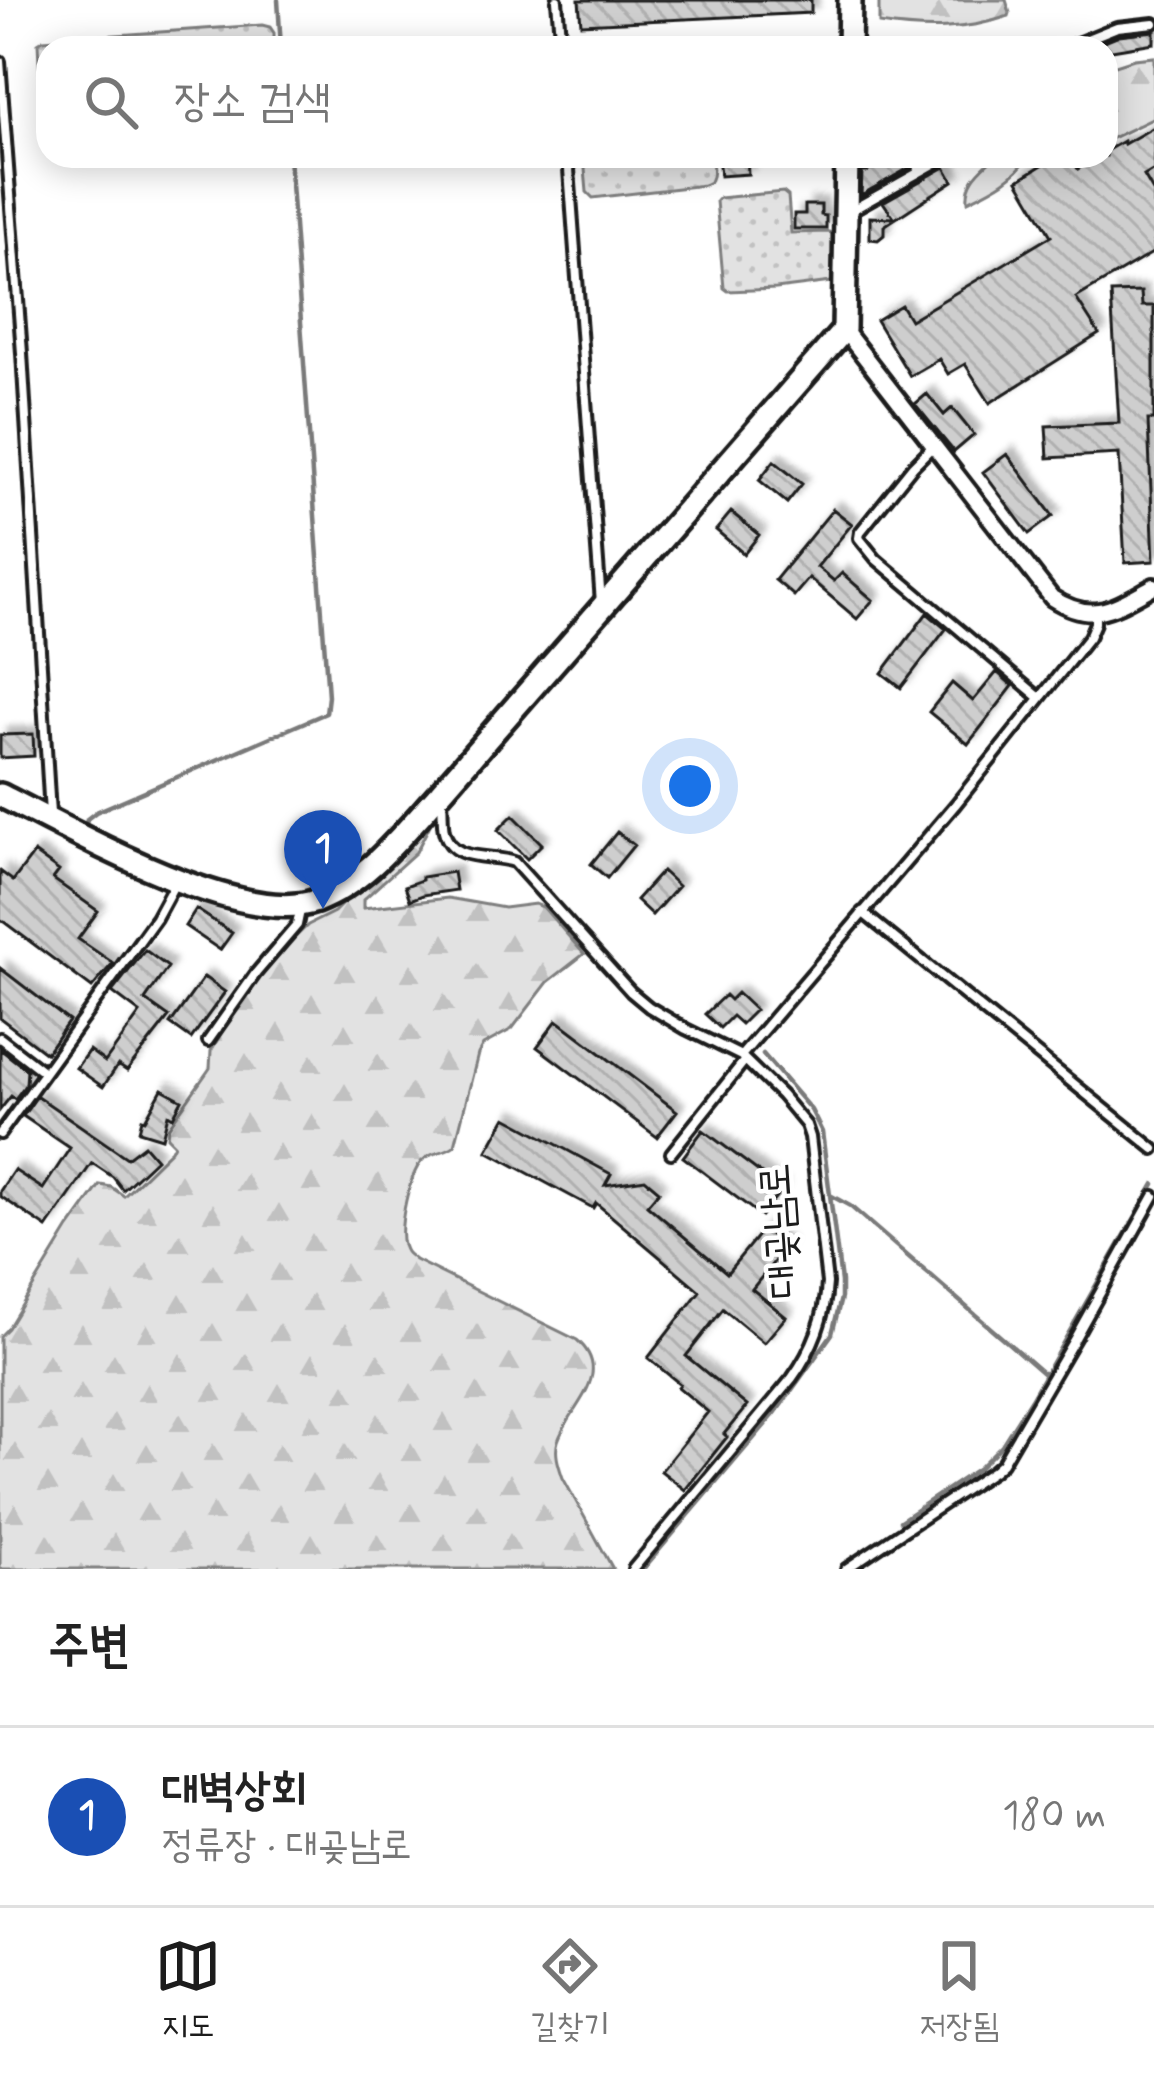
<!DOCTYPE html>
<html lang="ko">
<head>
<meta charset="utf-8">
<style>
  body { margin:0; font-family:Mynerve,"Poor Story",sans-serif; background:#f2f2f2; color:#222 }
  .you { position:absolute; left:690px; top:786px; width:42px; height:42px; margin:-30px; border:9px solid #fff; border-radius:50%; background:#1a73e8; box-shadow:0 0 0 18px #1a73e833 }
  .badge { display:grid; place-items:center; width:78px; height:78px; border-radius:50%; background:#1c1c1c; color:#fff; font-size:39px; font-weight:700 }
  .pin { position:absolute; translate:-50% -99px; filter:drop-shadow(0 3px 6px #0008) }
  .pin::after { content:''; position:absolute; top:63px; width:42px; height:36px; background:inherit; clip-path:polygon(0 0,100% 0,50% 100%) }
  .list { margin:0; padding:0; list-style:none }
  h2 { display:flex; justify-content:space-between; align-items:center; height:156px; margin:0; padding:0 48px; font-size:51px }
  h2 small { font-size:39px; font-weight:400; color:#767676 }
  .list li { display:grid; grid-template-columns:78px 1fr auto; gap:36px; align-items:center; box-sizing:border-box; height:180px; padding:0 48px; border-top:3px solid #e0e0e0 }
  .list b { display:block; font-size:45px; white-space:nowrap }
  .list p { margin:0; font-size:39px; white-space:nowrap; color:#767676 }
  .list em { font-size:39px; font-style:normal; color:#767676 }
  .icon { flex:none; width:66px; height:66px; fill:none; stroke:currentColor; stroke-width:2; stroke-linecap:round; stroke-linejoin:round }
  .map { position:relative; flex:none; width:1154px; height:1569px; overflow:hidden }
  .search { position:absolute; background:#fff; box-shadow:0 6px 30px #0003; left:36px; right:36px; top:36px; height:132px; display:flex; align-items:center; gap:30px; box-sizing:border-box; padding:0 42px; border-radius:36px; color:#767676; font-size:45px }
  .sheet { height:336px; background:#fff }
  nav { display:flex; justify-content:space-around; align-items:center; box-sizing:border-box; height:168px; border-top:3px solid #e0e0e0; background:#fff; font-size:33px; color:#767676 }
  nav a { display:grid; justify-items:center; gap:6px }
  nav .on { color:#1c1c1c }
  .map>svg:first-child { display:block }
</style>
</head>
<body>
<div class="map">
<svg width="1154" height="1569" viewBox="0 0 1154 1569">
  <defs>
    <pattern id="forest-firs" width="22" height="20" patternUnits="userSpaceOnUse" patternTransform="scale(3)"><rect width="22" height="20" fill="#e2e2e2"/><path d="M5 1l3.5 6h-7zM16 11l3.5 6h-7z" fill="#c1c1c1"/></pattern>
    <pattern id="park-dots" width="8" height="8" patternUnits="userSpaceOnUse" patternTransform="scale(3)"><rect width="8" height="8" fill="#e2e2e2"/><path d="M2 2h.1M6 6h.1" fill="none" stroke="#c1c1c1" stroke-width="1.8" stroke-linecap="round"/></pattern>
    <pattern id="building-back-hatch" width="6" height="6" patternUnits="userSpaceOnUse" patternTransform="scale(3)"><rect width="6" height="6" fill="#cecece"/><path d="M-1 5l2 2M0 0l6 6M5-1l2 2" fill="none" stroke="#b0b0b0"/></pattern>
    <filter id="shadow"><feDropShadow dx="7" dy="-7" stdDeviation="3" flood-color="#0004"/></filter>
  </defs>
  <rect width="100%" height="100%" fill="#fff"/>
  <filter id="ink" filterUnits="userSpaceOnUse"><feTurbulence type="fractalNoise" baseFrequency=".00833" numOctaves="2"/><feDisplacementMap in="SourceGraphic" scale="24" xChannelSelector="R" yChannelSelector="G"/><feConvolveMatrix kernelMatrix="1 2 1 2 8 2 1 2 1" color-interpolation-filters="sRGB"/></filter>
  <g filter="url(#ink)">
    <path fill="url(#forest-firs)" stroke="#7f7f7f" stroke-width="3" d="M879,0H1006L1010,13L1009,16C965,31 925,31 879,24Z
      M1154,57V118L1106,141V68L1134,59Z
      M995,156H1029C1014,179 992,189 968,201C966,180 981,170 995,156Z
      M426,820L431,823L416,852L363,900V908L448,898L504,908L535,904L543,907L584,954L548,982L512,1029L483,1045L478,1054L455,1145C445,1154 431,1151 422,1161C409,1175 398,1227 403,1245C406,1254 407,1253 415,1260L577,1340C616,1374 570,1406 558,1441C554,1453 559,1466 563,1478L613,1569H0V1336L8,1328L69,1228L100,1185L111,1187L124,1196L171,1150L174,1144L167,1137L168,1128L210,1068L211,1051L229,1020L278,954L308,925L334,912Z"/>
    <path fill="url(#park-dots)" stroke="#7f7f7f" stroke-width="3" d="M262,25L270,27L274,33V48H48V106L41,102L38,43L43,40Z
      M655,156H709C714,164 714,174 710,182L704,185L593,198L587,192L585,169L590,162Z
      M783,192L788,196L791,233L829,232L832,234L833,280L831,282L776,289L728,291L724,288L716,201L719,198Z"/>
    <g fill="none" stroke-linecap="round" stroke-linejoin="round">
      <path stroke="#7a7a7a" stroke-width="4.5" d="M278,0L281,48
        M86,825L87,819L96,812L326,713L328,696L289,156
        M830,1195L850,1206L1045,1375
        M900,1521L979,1468L1002,1445L1031,1399L1154,1184
        M643,1569L776,1412L832,1334L841,1298V1282L822,1132L811,1110L763,1054"/>
    </g>
    <path fill="url(#building-back-hatch)" stroke="#1c1c1c" stroke-width="3" filter="url(#shadow)" d="M579,0H811V13L581,24Z
      M1154,31V43L1106,51V48H1087L1119,35Z
      M1154,127V170L1144,176L1154,193V252L1076,298L1099,334L990,403L965,364L948,374L939,359L910,376L876,320L901,305L910,320L1051,236L1018,180L1057,156H1070L1078,169L1099,156H1106V151L1123,141L1124,144Z
      M718,156H747L748,174L720,176Z
      M884,156H904L909,168L861,195L862,172H867L886,160Z
      M945,167L953,181L884,226V235L878,240L870,239V217L894,218L883,202Z
      M805,205H821V215L826,216V229H794V214H805Z
      M1141,292L1142,306H1154V420H1148L1154,561L1125,563L1119,454L1048,458L1046,426L1119,423L1111,293Z
      M927,394L944,415L952,408L974,435L954,452L915,404Z
      M1007,454L1053,516L1029,534L983,472Z
      M774,461L802,484L787,503L759,480Z
      M833,509L852,524L817,567L834,581L842,573L873,600L857,619L809,578L794,596L775,580Z
      M731,512L759,535L744,554L716,530Z
      M927,613L946,629L901,688L882,673Z
      M997,672L1013,686L968,744L929,712L952,683L973,701Z
      M33,734L34,756L0,758V735Z
      M513,815L542,844L527,859L498,830Z
      M617,832L634,845L607,878L591,864Z
      M34,853L59,871L53,879L98,911L78,939L113,963L92,988L0,919V871L13,881Z
      M662,871L678,886L652,915L636,900Z
      M453,872L456,890L423,895L410,900L405,886L422,880V877Z
      M196,909L232,933L220,950L185,926Z
      M145,950L168,967L145,1000L169,1017L127,1071L118,1065L103,1087L76,1068L89,1050L105,1062L140,1013L112,992Z
      M0,968L69,1021L46,1053L0,1018Z
      M204,977L225,992L191,1039L170,1024Z
      M737,993L755,1010L741,1024L732,1016L720,1028L705,1014L725,995L730,1000Z
      M557,1020L677,1111L657,1137L537,1047Z
      M0,1049L27,1070L26,1084L15,1099L11,1096L0,1110Z
      M162,1089L182,1100L173,1117L168,1114L162,1138L139,1131L142,1119L145,1120Z
      M37,1096L127,1158L144,1145L156,1159L123,1190L113,1177L92,1163L47,1228L0,1196V1191L14,1170L43,1189L70,1148L23,1116Z
      M506,1117L611,1174L605,1185L645,1179L659,1191L647,1205L727,1273L763,1229L786,1247L752,1289L786,1317L764,1343L723,1309L686,1356L747,1406L724,1434L727,1437L685,1490L661,1471L708,1412L678,1387L680,1384L648,1358L700,1291L596,1203L593,1208L487,1151Z
      M703,1130L782,1189L761,1216L683,1157Z"/>
    <g fill="none" stroke-linecap="round" stroke-linejoin="round">
      <g stroke="#1c1c1c" stroke-width="16">
        <path id="lane" d="M557,0L561,48
          M1065,48L1117,27L1154,23
          M0,61L22,353L50,814
          M568,156L601,603
          M912,156L920,171
          M849,163L866,156
          M852,210L948,156
          M933,446L913,466L860,532L859,538L876,559L1040,698
          M442,801C443,810 442,822 444,831C452,864 491,853 514,862L631,992L649,1007L686,1029L741,1056L781,1095L806,1125L810,1137L827,1283C825,1319 813,1349 792,1378L633,1569
          M862,912L1154,1149
          M0,1038L44,1072
          M208,1041L256,973L297,925L301,906
          M741,1056L955,805L1089,637L1095,623V613
          M0,1134L156,918L176,881
          M671,1153L745,1060
          M846,1569L993,1471L1002,1463L1075,1338L1154,1196"/>
      </g>
      <g stroke="#1c1c1c" stroke-width="22">
        <path id="street" d="M844,330L1052,598C1094,625 1115,607 1154,586"/>
      </g>
      <g stroke="#1c1c1c" stroke-width="30">
        <path id="secondary" d="M849,48L850,0
          M0,795C71,830 240,928 316,901C367,882 404,832 440,793L844,330L847,156"/>
      </g>
      <use href="#lane" stroke="#fff" stroke-width="8"/>
      <use href="#street" stroke="#fff" stroke-width="14"/>
      <use href="#secondary" stroke="#fff" stroke-width="21"/>
    </g>
  </g>
  <g text-anchor="middle" stroke-width="9" stroke-linejoin="round" paint-order="stroke">
    <g font-size="42" fill="#1c1c1c" stroke="#fff">
      <text transform="translate(777 1231) rotate(-94)" y="15">대곶남로</text>
    </g>
  </g>
</svg>
<div class="you"></div>
<div class="pin badge" style="left:323px;top:909px;background:#1a4fb4">1</div>
<div class="search"><svg class="icon" aria-label="search" viewBox="0 0 24 24"><circle cx="10" cy="10" r="6"/><path d="M15 15l6 6"/></svg>장소 검색</div>
</div>
<section class="sheet">
<h2>주변<small></small></h2>
<ul class="list">
<li><span class="badge" style="background:#1a4fb4">1</span><div><b>대벽상회</b><p>정류장 · 대곶남로</p></div><em>180 m</em></li>
</ul>
</section>
<nav>
<a class="on"><svg class="icon" aria-label="map" viewBox="0 0 24 24"><path d="M3 6l6-2 6 2 6-2v14l-6 2-6-2-6 2zM9 4v14M15 6v14"/></svg>지도</a>
<a><svg class="icon" aria-label="directions" viewBox="0 0 24 24"><path d="M12 3l9 9-9 9-9-9zM9 14v-3h6M13 9l2 2-2 2"/></svg>길찾기</a>
<a><svg class="icon" aria-label="saved" viewBox="0 0 24 24"><path d="M7 4h10v16l-5-4-5 4z"/></svg>저장됨</a>
</nav>
</body>
</html>
